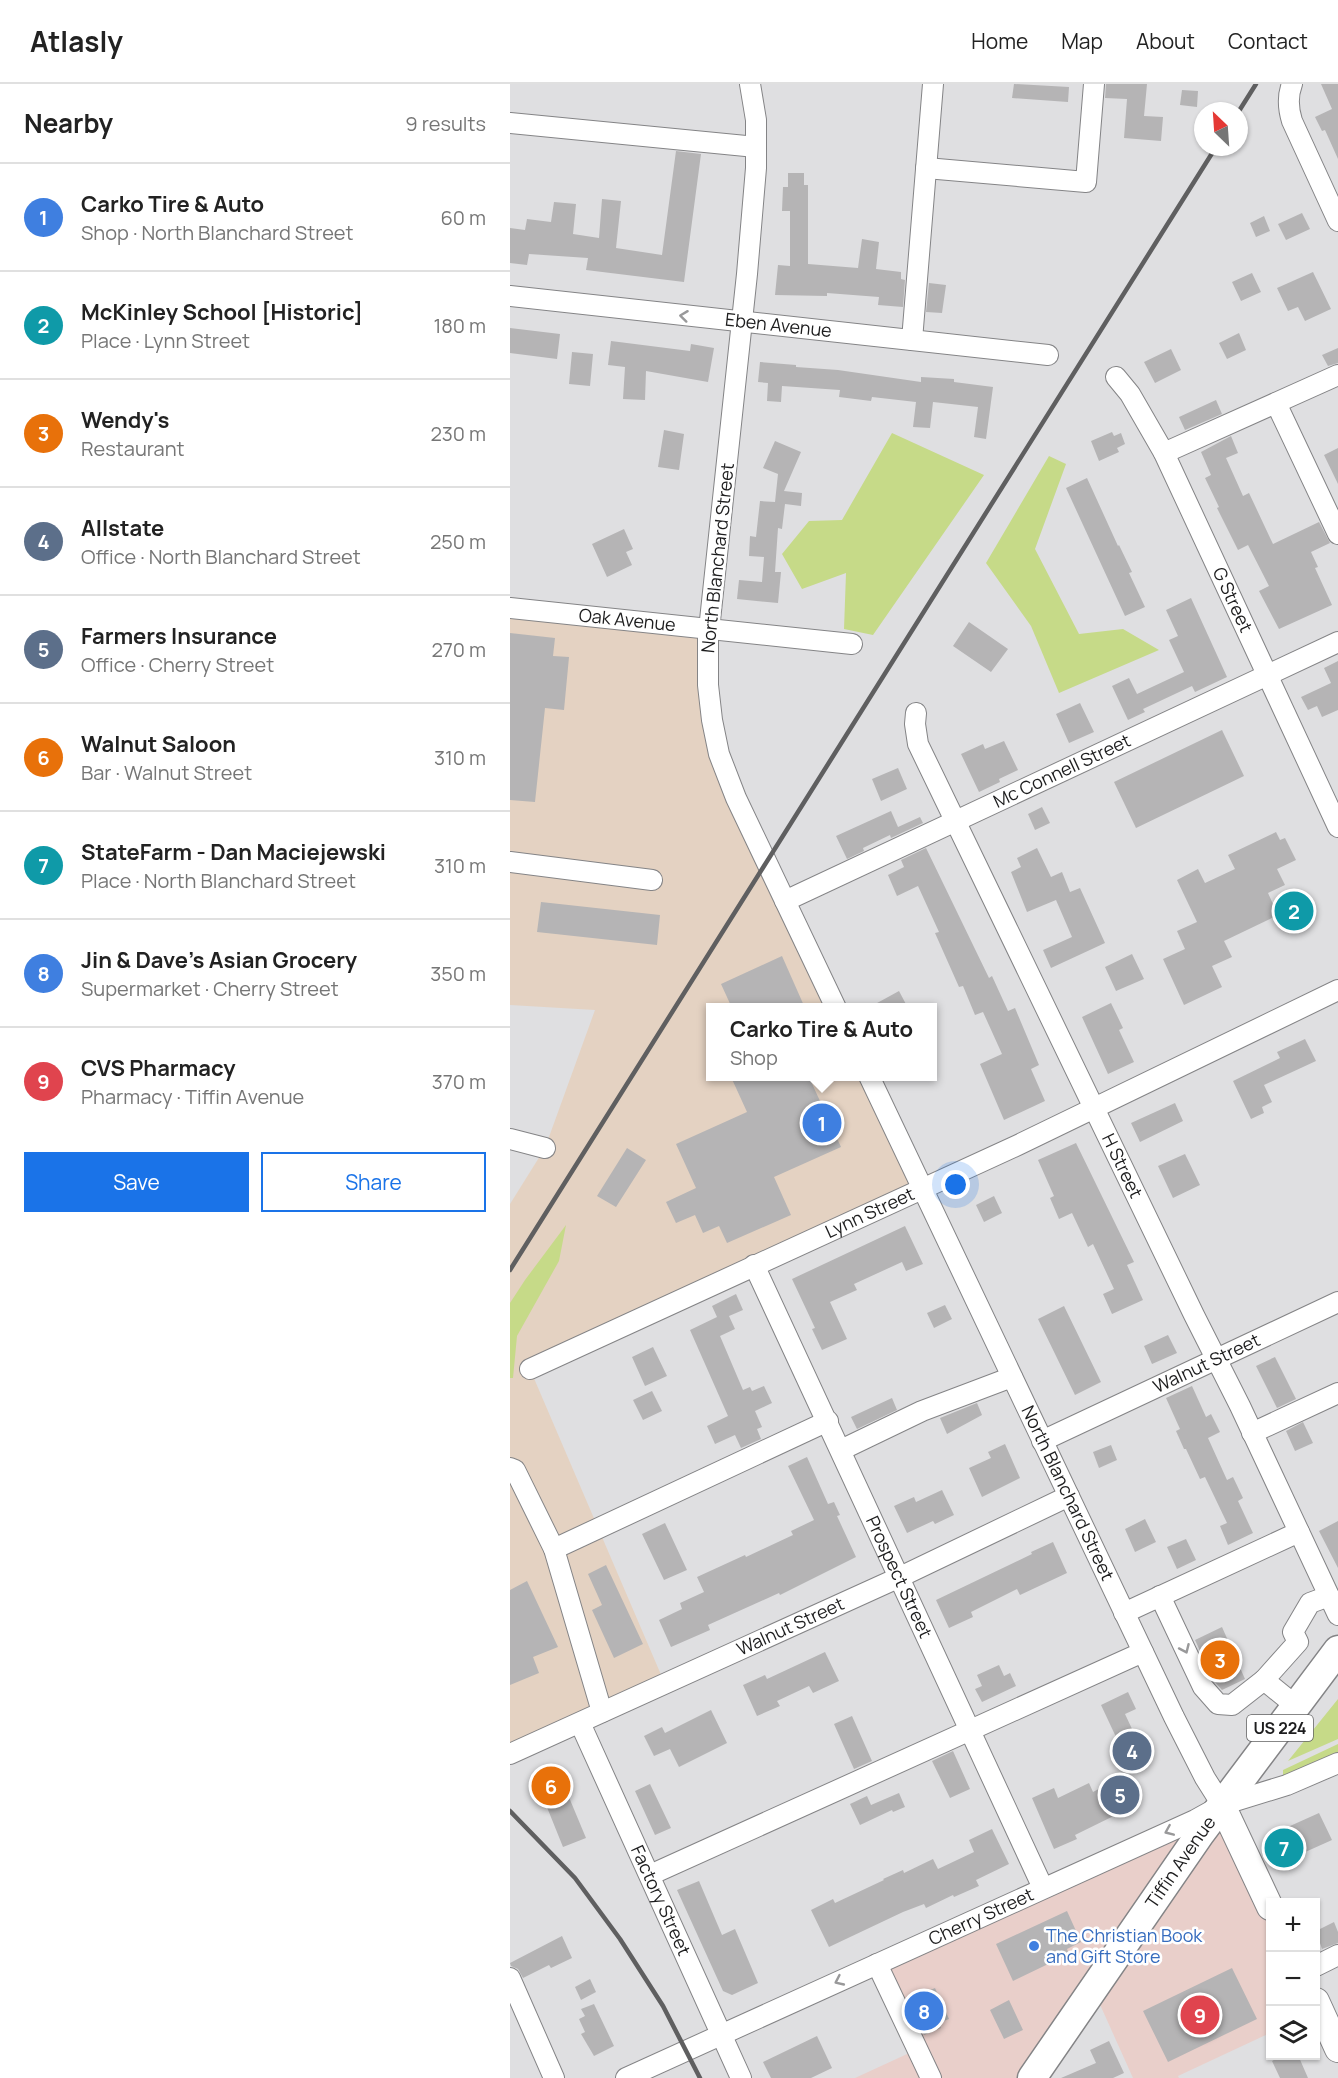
<!DOCTYPE html>
<html lang="en">
<head>
<meta charset="utf-8">
<style>
  body { margin:0; font-family:Manrope,sans-serif; background:#f6f6f6; color:#222 }
  .controls { position:absolute; right:18px; bottom:18px; display:grid; overflow:hidden; border-radius:0px; box-shadow:0 2px 4px #0004 }
  .controls button { width:54px; height:54px; display:grid; place-items:center; padding:0; border:0; border-bottom:2px solid #e0e0e0; background:#fff; color:#222; font:30px sans-serif }
  .compass { position:absolute; left:684px; top:18px; width:54px; height:54px; border-radius:50%; background:#fff; box-shadow:0 2px 4px #0004; rotate:335deg }
  .you { position:absolute; left:446px; top:1101px; width:21px; height:21px; margin:-15px; border:4px solid #fff; border-radius:50%; background:#1a73e8; box-shadow:0 0 0 9px #1a73e833 }
  .badge { display:grid; place-items:center; width:39px; height:39px; border-radius:50%; background:#1a73e8; color:#fff; font-size:20px; font-weight:700 }
  .pin { position:absolute; translate:-50% -50%; border:3px solid #fff; box-shadow:0 2px 6px #0006 }
  .popup { position:absolute; left:196px; top:919px; width:231px; height:78px; box-sizing:border-box; display:grid; place-content:center; border-radius:0px; background:#fff; filter:drop-shadow(0 2px 4px #0005); font-size:20px; white-space:nowrap; color:#767676 }
  .popup b { font-size:22px; color:#222 }
  .popup::after { content:''; position:absolute; left:50%; top:100%; margin-left:-12px; border:12px solid transparent; border-top-color:#fff }
  .list { margin:0; padding:0; list-style:none }
  h2 { display:flex; justify-content:space-between; align-items:center; height:78px; margin:0; padding:0 24px; font-size:26px }
  h2 small { font-size:20px; font-weight:400; color:#767676 }
  .list li { display:grid; grid-template-columns:39px 1fr auto; gap:18px; align-items:center; box-sizing:border-box; height:108px; padding:0 24px; border-top:2px solid #e0e0e0 }
  .list b { display:block; font-size:22px; white-space:nowrap }
  .list p { margin:0; font-size:20px; white-space:nowrap; color:#767676 }
  .list em { font-size:20px; font-style:normal; color:#767676 }
  .actions { display:flex; gap:12px; padding:18px 24px }
  .actions a { flex:1; padding:14px 0; border:2px solid #1a73e8; border-radius:0px; text-align:center; font-size:21px; color:#1a73e8 }
  .actions .main { background:#1a73e8; color:#fff }
  .icon { flex:none; width:33px; height:33px; fill:none; stroke:currentColor; stroke-width:2; stroke-linecap:round; stroke-linejoin:round }
  .map { position:relative; flex:none; width:828px; height:1994px; overflow:hidden }
  header { display:flex; align-items:center; gap:36px; box-sizing:border-box; height:84px; padding:0 30px; background:#fff; border-bottom:2px solid #e0e0e0 }
  header strong { font-size:28px }
  nav { display:flex; gap:33px; margin-inline-start:auto; font-size:21px }
  main { display:flex }
  aside { flex:1; background:#fff }
  .map>svg:first-child { display:block }
</style>
</head>
<body>
<header>
<strong>Atlasly</strong>
<nav><a>Home</a><a>Map</a><a>About</a><a>Contact</a></nav>
</header>
<main>
<aside>
<h2>Nearby<small>9 results</small></h2>
<ul class="list">
<li><span class="badge" style="background:#3f7fe0">1</span><div><b>Carko Tire &amp; Auto</b><p>Shop · North Blanchard Street</p></div><em>60 m</em></li>
<li><span class="badge" style="background:#0f9aa8">2</span><div><b>McKinley School [Historic]</b><p>Place · Lynn Street</p></div><em>180 m</em></li>
<li><span class="badge" style="background:#e8710a">3</span><div><b>Wendy's</b><p>Restaurant</p></div><em>230 m</em></li>
<li><span class="badge" style="background:#5c6f8a">4</span><div><b>Allstate</b><p>Office · North Blanchard Street</p></div><em>250 m</em></li>
<li><span class="badge" style="background:#5c6f8a">5</span><div><b>Farmers Insurance</b><p>Office · Cherry Street</p></div><em>270 m</em></li>
<li><span class="badge" style="background:#e8710a">6</span><div><b>Walnut Saloon</b><p>Bar · Walnut Street</p></div><em>310 m</em></li>
<li><span class="badge" style="background:#0f9aa8">7</span><div><b>StateFarm - Dan Maciejewski</b><p>Place · North Blanchard Street</p></div><em>310 m</em></li>
<li><span class="badge" style="background:#3f7fe0">8</span><div><b>Jin &amp; Dave's Asian Grocery</b><p>Supermarket · Cherry Street</p></div><em>350 m</em></li>
<li><span class="badge" style="background:#e0444e">9</span><div><b>CVS Pharmacy</b><p>Pharmacy · Tiffin Avenue</p></div><em>370 m</em></li>
</ul>
<div class="actions"><a class="main">Save</a><a>Share</a></div>
</aside>
<div class="map">
<svg width="828" height="1994" viewBox="0 0 828 1994">
  <rect width="100%" height="100%" fill="#dfdfe1"/>
  <path fill="#e9cfca" d="M712,1721L760,1823V1949L668,1992L669,1994H623L583,1905L522,1994H345L408,1965L367,1880Z"/>
  <path fill="#e4d2c2" d="M0,524L199,545L202,636L326,923L201,924V992L359,993L412,1105L20,1285L155,1600L0,1670V1120L35,1064L85,926L0,921Z"/>
  <path fill="#c6da88" d="M382,349L474,391L363,551L334,545L336,489L292,505L272,470L299,437L332,436Z
    M539,372L556,380L525,465L569,550L613,545L649,566L549,609L521,542L476,479Z
    M56,1141L49,1177L7,1252L3,1294H0V1219L15,1196Z
    M828,1615V1655L778,1677Z
    M828,1660V1670L776,1693L773,1691V1686Z"/>
  <path fill="#b5b4b5" d="M504,0L559,3L558,18L502,14Z
    M596,0H637L634,32L653,33L651,57L614,54L617,15L595,14Z
    M811,0H828V75L815,46L812,47L805,33L822,25Z
    M672,6L688,7L687,23L670,21Z
    M166,67L191,70L174,198L76,186L78,174L19,170L17,181L0,179V144L15,146L17,135L41,138L44,118L66,120L63,150L89,154L92,115L111,117L106,164L152,171Z
    M278,89H294V101H298V180L348,184L352,155L369,158L366,185L391,188V195L395,196L393,223L368,221L369,213L317,209V212L265,211L268,181L280,182V127H272L273,103H278Z
    M792,129L800,145L776,156L768,140Z
    M754,132L760,147L746,153L740,139Z
    M803,188L821,225L795,237L788,223L778,227L767,204Z
    M742,189L751,208L731,217L722,198Z
    M419,199L436,201L432,229L416,228Z
    M0,244L50,250L47,275L0,269Z
    M729,249L736,266L717,275L709,259Z
    M101,257L180,267L181,260L204,264L198,298L136,287L135,316L113,315L115,283L98,281Z
    M828,264V279L818,282L812,271Z
    M661,265L671,286L645,299L634,278Z
    M62,268L83,270L80,302L59,300Z
    M250,278L286,281V283L328,286L411,298V293L444,295V298L483,303L476,355L464,353L468,323L423,318L420,344L403,343L406,318L362,313L361,317L329,313L330,306L272,302L271,318L257,317L258,299L248,298Z
    M706,316L712,330L675,346L669,333Z
    M154,346L174,350L169,386L148,383Z
    M602,348L604,352L611,349L615,360L607,364L609,368L589,377L581,357Z
    M721,352L728,369L716,374L733,412L739,409L763,460L809,438L820,459L801,468L808,483L805,484L822,521L769,545L749,507L759,502L738,461L728,466L707,424L709,423L695,394L701,391L691,368Z
    M265,357L291,368L274,407L292,409L291,422L275,420L272,445L268,444L265,488H271L268,519L227,515L229,496L252,498L254,473L239,472L240,452L246,453L250,417L265,418L268,390L253,384Z
    M828,364V400L814,371Z
    M577,394L608,462L609,461L622,488L619,489L635,523L615,532L556,404Z
    M114,445L123,465L116,468L122,481L97,493L82,460Z
    M681,514L717,593L685,608L682,602L633,625L635,628L618,636L602,602L619,594L627,610L674,588L659,556L668,552L656,526Z
    M459,538L498,565L481,588L443,562Z
    M0,549L45,554L43,572L59,573L54,626L35,624L25,718L0,716Z
    M828,577V626L812,633L807,622L798,626L791,613L821,599L814,584Z
    M570,619L584,648L559,659L546,630Z
    M712,646L734,692L626,744L604,698Z
    M494,657L508,686L489,695L490,698L469,708L451,670L473,660L475,665Z
    M388,684L397,705L371,717L362,695Z
    M532,723L540,739L525,746L518,730Z
    M381,727L388,743L410,733L413,739L381,754L380,751L353,764L354,767L337,775L326,752Z
    M766,748L770,756L775,754L786,776L767,785L775,801L758,809L768,831L714,857L722,873L702,882L712,903L674,921L653,875L675,865L667,847L687,838L667,796L688,785L695,799L725,785L718,771Z
    M416,764L479,894L482,892L498,927L505,924L529,981L521,985L535,1017L494,1036L470,980L492,970L473,928L465,931L453,902L449,903L425,849L429,848L408,802L387,812L378,791L394,783L391,776Z
    M527,764L541,793L552,788L560,808L570,804L595,859L541,884L533,866L562,853L546,816L517,828L501,788L511,783L507,774Z
    M31,818L150,831L147,861L27,848Z
    M622,870L634,895L606,907L595,883Z
    M272,872L295,924H222L211,900Z
    M389,907L398,924H358Z
    M601,919L613,944L609,946L624,978L598,990L572,933Z
    M795,955L806,977L754,1001L762,1018L752,1023L754,1029L741,1035L723,997L770,974L767,968Z
    M221,993H299L331,1063L264,1093L281,1131L217,1159L209,1142L193,1149L185,1131L166,1139L156,1118L186,1104L166,1060L237,1028Z
    M665,1019L673,1037L630,1058L621,1039Z
    M566,1059L624,1178L617,1181L633,1216L602,1230L593,1210L604,1205L583,1160L578,1163L562,1129L549,1135L540,1114L544,1112L528,1076Z
    M117,1064L136,1076L106,1123L87,1112Z
    M675,1070L690,1101L663,1114L648,1082Z
    M484,1112L492,1129L474,1138L466,1121Z
    M395,1142L413,1180L396,1187L392,1178L344,1200L347,1206L320,1218L337,1255L312,1266L302,1245L305,1244L282,1195Z
    M226,1210L233,1226L219,1232L225,1245L210,1252L233,1306L240,1303L242,1307L254,1302L262,1319L245,1327L252,1343L247,1345L251,1355L231,1364L225,1351L205,1360L197,1342L218,1332L180,1246L207,1233L202,1222Z
    M435,1221L442,1235L424,1244L417,1229Z
    M554,1222L591,1298L565,1311L528,1235Z
    M658,1251L667,1269L642,1280L634,1262Z
    M143,1263L157,1292L135,1302L122,1273Z
    M765,1273L786,1315L767,1324L746,1282Z
    M682,1302L696,1333L701,1330L710,1348L698,1354L717,1396L723,1393L733,1414L728,1417L743,1449L718,1461L710,1442L717,1439L695,1393L690,1395L676,1365H674L666,1347L670,1345L656,1314Z
    M142,1307L152,1327L133,1336L123,1316Z
    M382,1314L387,1326L347,1345L341,1333Z
    M467,1319L472,1331L437,1350L430,1334Z
    M793,1338L803,1359L785,1367L776,1347Z
    M495,1360L510,1394L472,1413L459,1384L481,1374L478,1368Z
    M601,1361L607,1376L589,1384L583,1368Z
    M297,1373L318,1420L324,1418L330,1431L327,1432L346,1473L270,1511L269,1509L198,1541L200,1546L161,1563L149,1536L172,1525L170,1519L194,1508L187,1493L235,1471L236,1473L283,1451L281,1447L304,1436L278,1382Z
    M432,1406L444,1431L425,1440L423,1437L397,1449L384,1422L404,1413L406,1418Z
    M635,1435L646,1458L625,1468L615,1445Z
    M828,1437V1484L809,1447Z
    M155,1439L177,1486L154,1496L132,1450Z
    M676,1455L686,1476L667,1485L657,1463Z
    M543,1458L557,1489L510,1511L507,1505L461,1528L463,1533L439,1544L426,1516L522,1470L521,1468Z
    M96,1481L133,1560L104,1574L82,1526L92,1521L78,1490Z
    M17,1497L48,1563L23,1573L29,1589L0,1601V1506Z
    M712,1543L735,1595L712,1606L704,1597L685,1556Z
    M315,1568L329,1597L303,1609L299,1602L267,1617L270,1622L247,1632L233,1601L255,1591L257,1595Z
    M489,1581L494,1592L500,1589L506,1602L472,1618L465,1605L472,1602L467,1591Z
    M618,1608L626,1625L615,1630L637,1677L621,1685L591,1621Z
    M201,1626L217,1659L169,1683L160,1665L144,1672L134,1652L152,1643L155,1649Z
    M342,1632L362,1677L344,1685L324,1640Z
    M443,1667L460,1705L440,1714L422,1677Z
    M48,1687L76,1754L53,1763L26,1696Z
    M613,1692L628,1720L565,1751L567,1755L544,1765L522,1714L544,1704L548,1714L579,1699L583,1708Z
    M140,1700L161,1744L145,1751L125,1707Z
    M389,1709L395,1723L383,1728L382,1726L350,1741L340,1720L357,1712L361,1721Z
    M809,1729L822,1756L773,1778L760,1751Z
    M482,1745L499,1780L466,1796L469,1802L444,1813L443,1811L416,1824L414,1820L393,1828L319,1863L301,1826L323,1815L325,1819L374,1796L373,1795L393,1786L394,1789L423,1775L428,1785L464,1768L459,1756Z
    M189,1797L212,1851L225,1845L248,1899L222,1911L213,1907L167,1806Z
    M557,1827L571,1858L557,1865L559,1870L503,1897L486,1860Z
    M824,1838L828,1848V1859L812,1865L806,1847Z
    M52,1852L62,1874L41,1884L39,1881L13,1894L8,1885L1,1882L0,1879Z
    M722,1884L747,1935L658,1978L633,1927Z
    M80,1895L86,1908L71,1916L65,1903Z
    M425,1904L439,1935L429,1939L431,1944L414,1951L397,1916Z
    M499,1916L513,1946L494,1955L480,1926Z
    M84,1920L104,1962L84,1972L71,1950L75,1948L69,1935L75,1932L71,1925Z
    M307,1952L322,1984L301,1994H261L253,1978Z
    M599,1957L614,1989L603,1994H551L586,1979L580,1966Z
    M773,1971H788L798,1994H770L762,1977Z"/>
  <g fill="none" stroke-linecap="round" stroke-linejoin="round">
    <g stroke="#848486" stroke-width="22">
      <g id="minor">
        <path d="M240,0L246,36V84L237,190L198,555V601L202,636L209,670L226,714L326,924"/>
        <path d="M782,0C777,13 778,24 782,37L828,137"/>
        <path d="M0,39L246,63"/>
        <path d="M416,84L576,98L584,0"/>
        <path id="s1" d="M0,212L538,271"/>
        <path d="M402,256L423,0"/>
        <path id="s2" d="M606,293L620,310L654,369L828,743"/>
        <path d="M766,319L828,450"/>
        <path d="M654,369L828,291"/>
        <path id="s3" d="M0,524L342,560"/>
        <path id="s4" d="M406,629L405,640L408,660L684,1231L730,1322L828,1531"/>
        <path d="M0,778L142,796"/>
        <path id="s5" d="M275,817L828,558"/>
        <path id="s6" d="M359,992L664,1633L695,1694L712,1721"/>
        <path d="M0,1055L35,1064"/>
        <path id="s7" d="M244,1181L533,1804"/>
        <path id="s8" d="M20,1285L508,1061L828,906"/>
        <path d="M742,1349L828,1309"/>
        <path id="s9" d="M532,1357L828,1218"/>
        <path d="M331,1366L412,1327L502,1293"/>
        <path d="M0,1384L5,1386L44,1465L92,1628"/>
        <path d="M44,1465L318,1337"/>
        <path d="M650,1512L693,1603L708,1620L722,1621L754,1596"/>
        <path d="M614,1529L789,1448"/>
        <path d="M786,1622L754,1596L788,1558L783,1548L800,1519L819,1512"/>
        <path id="s10" d="M70,1639L231,1994"/>
        <path id="s11" d="M0,1670L390,1493L559,1412"/>
        <path d="M140,1791L633,1568"/>
        <path d="M367,1880L421,1994"/>
        <path d="M806,1882L828,1871"/>
        <path d="M0,1894L44,1994"/>
        <path id="s12" d="M116,1994L685,1736L712,1721L777,1701L828,1679"/>
      </g>
    </g>
    <g stroke="#848486" stroke-width="28">
      <path id="major" d="M712,1721L760,1823
        M806,1917L828,1965"/>
    </g>
    <g stroke="#848486" stroke-width="31">
      <g id="highway">
        <path id="s13" d="M522,1994L690,1750L828,1566"/>
      </g>
    </g>
    <use href="#minor" stroke="#fff" stroke-width="20"/>
    <use href="#major" stroke="#fff" stroke-width="26"/>
    <use href="#highway" stroke="#fff" stroke-width="28"/>
    <path stroke="#5f5f60" stroke-width="4.5" d="M729,27L746,0
      M0,1186L706,63
      M0,1727L65,1794L110,1855L153,1922L190,1994"/>
  </g>
  <defs><path id="oneway-chevron" d="M-2-3.5L2.5 0L-2 3.5" fill="none" stroke-width="1.6" stroke-linecap="round" stroke-linejoin="round" transform="scale(1.5)"/></defs>
  <g stroke="#99999a">
    <use href="#oneway-chevron" transform="translate(174 232) rotate(-173)"/>
    <use href="#oneway-chevron" transform="translate(675 1565) rotate(66)"/>
    <use href="#oneway-chevron" transform="translate(659 1747) rotate(157)"/>
    <use href="#oneway-chevron" transform="translate(329 1897) rotate(155)"/>
  </g>
  <circle fill="#3f7fe0" stroke="#fff" stroke-width="2" cx="524" cy="1862" r="6"/>
  <g text-anchor="middle" stroke-width="5" stroke-linejoin="round" paint-order="stroke">
    <rect fill="#fff" stroke="#616162" stroke-width="1.5" x="737" y="1631" width="66" height="26" rx="4.5"/>
    <g font-size="16" font-weight="bold" fill="#1d1d1e">
      <text x="770" y="1650">US 224</text>
    </g>
    <g font-size="18" fill="#1d1d1e" stroke="#fff">
      <text dy="6" stroke="none"><textPath href="#s1" startOffset="270">Eben Avenue</textPath></text>
      <text transform="translate(208 474) rotate(-84)" y="6">North Blanchard Street</text>
      <text dy="6" stroke="none"><textPath href="#s2" startOffset="252">G Street</textPath></text>
      <text dy="6" stroke="none"><textPath href="#s3" startOffset="118">Oak Avenue</textPath></text>
      <text dy="6" stroke="none"><textPath href="#s5" startOffset="306">Mc Connell Street</textPath></text>
      <text dy="6" stroke="none"><textPath href="#s4" startOffset="500">H Street</textPath></text>
      <text dy="6" stroke="none"><textPath href="#s8" startOffset="374">Lynn Street</textPath></text>
      <text dy="6" stroke="none"><textPath href="#s9" startOffset="182">Walnut Street</textPath></text>
      <text dy="6" stroke="none"><textPath href="#s6" startOffset="462">North Blanchard Street</textPath></text>
      <text dy="6" stroke="none"><textPath href="#s7" startOffset="344">Prospect Street</textPath></text>
      <text dy="6" stroke="none"><textPath href="#s11" startOffset="308">Walnut Street</textPath></text>
      <text dy="6" stroke="none"><textPath href="#s13" startOffset="262">Tiffin Avenue</textPath></text>
      <text dy="6" stroke="none"><textPath href="#s10" startOffset="195">Factory Street</textPath></text>
      <text dy="6" stroke="none"><textPath href="#s12" startOffset="390">Cherry Street</textPath></text>
    </g>
    <g font-size="18" fill="#366cbe" stroke="#fff" text-anchor="start">
      <text x="536" y="1858">The Christian Book<tspan x="536" dy="21">and Gift Store</tspan></text>
    </g>
  </g>
</svg>
<div class="controls">
<button>+</button>
<button>−</button>
<button><svg class="icon" aria-label="layers" viewBox="0 0 24 24"><path d="M12 4l9 5-9 5-9-5zM3 14l9 5 9-5"/></svg></button>
</div>
<svg class="compass" viewBox="-18 -18 36 36"><path d="M0-13l5 13h-10z" fill="#e53935"/><path d="M0 13l5-13h-10z" fill="#767676"/></svg>
<div class="you"></div>
<div class="pin badge" style="left:312px;top:1039px;background:#3f7fe0">1</div>
<div class="popup"><b>Carko Tire &amp; Auto</b>Shop</div>
<div class="pin badge" style="left:784px;top:827px;background:#0f9aa8">2</div>
<div class="pin badge" style="left:710px;top:1576px;background:#e8710a">3</div>
<div class="pin badge" style="left:622px;top:1667px;background:#5c6f8a">4</div>
<div class="pin badge" style="left:610px;top:1711px;background:#5c6f8a">5</div>
<div class="pin badge" style="left:41px;top:1702px;background:#e8710a">6</div>
<div class="pin badge" style="left:774px;top:1764px;background:#0f9aa8">7</div>
<div class="pin badge" style="left:414px;top:1927px;background:#3f7fe0">8</div>
<div class="pin badge" style="left:690px;top:1931px;background:#e0444e">9</div>
</div>
</main>
</body>
</html>
